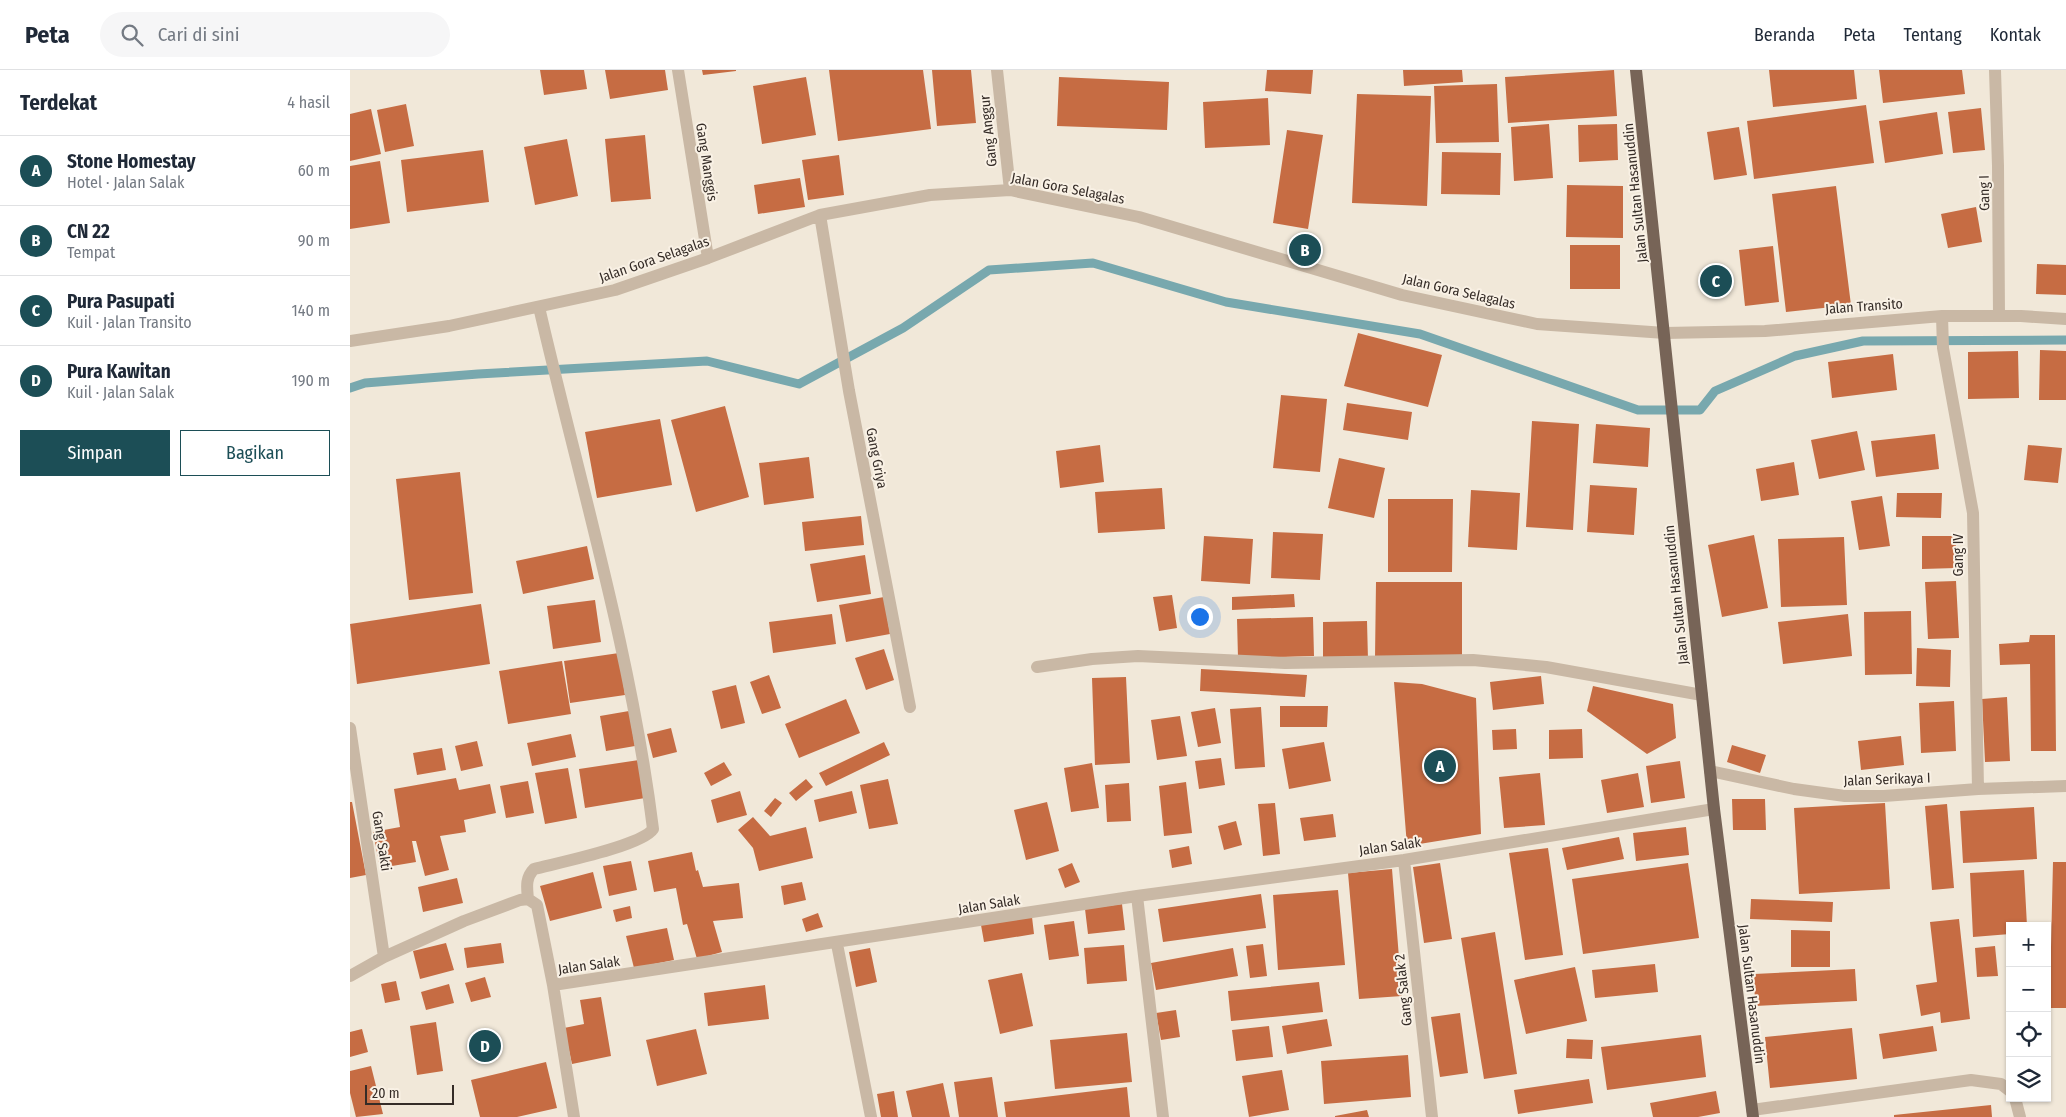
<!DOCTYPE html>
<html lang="id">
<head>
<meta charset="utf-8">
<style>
  body { margin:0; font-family:"Fira Sans Condensed",sans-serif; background:#f6f6f7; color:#1f2937 }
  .controls { position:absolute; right:15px; bottom:15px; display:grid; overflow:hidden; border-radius:0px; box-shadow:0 1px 4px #0004 }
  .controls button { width:45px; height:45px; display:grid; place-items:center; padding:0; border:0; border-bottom:1px solid #e0e1e3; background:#fff; color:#1f2937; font:25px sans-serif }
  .scale { position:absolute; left:15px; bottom:12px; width:89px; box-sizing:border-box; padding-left:5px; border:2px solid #352c27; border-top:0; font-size:14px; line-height:18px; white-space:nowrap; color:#352c27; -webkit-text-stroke:4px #f9f1e5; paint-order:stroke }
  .you { position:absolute; left:849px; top:546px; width:18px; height:18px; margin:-12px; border:4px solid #fff; border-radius:50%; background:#1a73e8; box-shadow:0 0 0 8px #1a73e833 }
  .badge { display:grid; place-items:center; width:32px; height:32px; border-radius:50%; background:#1c4e56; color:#fff; font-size:16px; font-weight:700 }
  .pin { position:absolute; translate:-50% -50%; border:2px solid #fff; box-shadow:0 1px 5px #0006 }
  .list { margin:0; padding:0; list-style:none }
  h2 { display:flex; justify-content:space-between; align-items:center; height:65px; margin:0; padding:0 20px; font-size:21px }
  h2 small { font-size:16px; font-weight:400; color:#747a83 }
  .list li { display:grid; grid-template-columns:32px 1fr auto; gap:15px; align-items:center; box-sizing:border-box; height:70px; padding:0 20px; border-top:1px solid #e0e1e3 }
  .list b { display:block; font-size:19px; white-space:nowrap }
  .list p { margin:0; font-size:16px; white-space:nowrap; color:#747a83 }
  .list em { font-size:16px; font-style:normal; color:#747a83 }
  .actions { display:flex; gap:10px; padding:15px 20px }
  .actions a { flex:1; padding:11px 0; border:1px solid #1c4e56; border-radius:0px; text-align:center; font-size:18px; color:#1c4e56 }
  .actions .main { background:#1c4e56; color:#fff }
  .icon { flex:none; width:28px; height:28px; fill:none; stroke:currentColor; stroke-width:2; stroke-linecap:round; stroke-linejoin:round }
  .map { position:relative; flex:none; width:1716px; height:1047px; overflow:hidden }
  header { display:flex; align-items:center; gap:30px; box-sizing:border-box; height:70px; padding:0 25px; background:#fff; border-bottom:1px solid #e0e1e3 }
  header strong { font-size:24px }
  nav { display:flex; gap:28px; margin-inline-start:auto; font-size:18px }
  .search { width:350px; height:45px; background:#f6f6f7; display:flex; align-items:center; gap:12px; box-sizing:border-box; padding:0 18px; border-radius:28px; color:#747a83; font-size:19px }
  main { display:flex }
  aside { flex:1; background:#fff }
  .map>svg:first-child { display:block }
</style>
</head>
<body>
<header>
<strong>Peta</strong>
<div class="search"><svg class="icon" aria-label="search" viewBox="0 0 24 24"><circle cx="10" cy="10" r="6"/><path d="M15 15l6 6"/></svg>Cari di sini</div>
<nav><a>Beranda</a><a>Peta</a><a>Tentang</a><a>Kontak</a></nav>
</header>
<main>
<aside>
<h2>Terdekat<small>4 hasil</small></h2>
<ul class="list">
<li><span class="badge">A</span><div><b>Stone Homestay</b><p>Hotel · Jalan Salak</p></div><em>60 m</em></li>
<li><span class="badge">B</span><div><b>CN 22</b><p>Tempat</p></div><em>90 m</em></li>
<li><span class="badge">C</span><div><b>Pura Pasupati</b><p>Kuil · Jalan Transito</p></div><em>140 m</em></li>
<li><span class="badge">D</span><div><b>Pura Kawitan</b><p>Kuil · Jalan Salak</p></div><em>190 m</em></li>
</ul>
<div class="actions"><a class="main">Simpan</a><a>Bagikan</a></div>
</aside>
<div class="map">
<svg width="1716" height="1047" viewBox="0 0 1716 1047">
  <rect width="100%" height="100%" fill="#f1e8d9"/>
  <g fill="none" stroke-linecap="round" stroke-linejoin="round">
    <path stroke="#78a8ae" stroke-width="9" d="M0,318L15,313L128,304L357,291L449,314L553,258L639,200L743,193L876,232L1070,264L1288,340H1350L1365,321L1445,286L1513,271L1716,270"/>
  </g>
  <path fill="#c66c43" d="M190,0H234L237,19L194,25Z
    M255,0H315L318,20L260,29Z
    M352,0H386V1L353,5Z
    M479,0H573L581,59L488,71Z
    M582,0H621L626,53L587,56Z
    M917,0H963L961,24L915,21Z
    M1053,0H1112L1113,12L1054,16Z
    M1264,0L1267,46L1158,53L1155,7Z
    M1419,0H1504L1507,29L1423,37Z
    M1529,0H1612L1615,24L1533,33Z
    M456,7L466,65L412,74L403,16Z
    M709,7L819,12L817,60L707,56Z
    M1147,14L1149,72L1086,73L1084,16Z
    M1007,24L1081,26L1077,136L1002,133Z
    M918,28L920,75L855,78L853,32Z
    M56,34L64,76L35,82L27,40Z
    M1516,35L1524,93L1404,109L1397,51Z
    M1631,38L1635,80L1603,83L1598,42Z
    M21,39L31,84L0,91V44Z
    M1587,42L1593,84L1535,93L1529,51Z
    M1199,54L1203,108L1164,111L1161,57Z
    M1267,54L1268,90L1229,92L1228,55Z
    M1389,57L1397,105L1364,110L1357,62Z
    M937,60L973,65L958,159L923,153Z
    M295,65L301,129L261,132L255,69Z
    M217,69L228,126L185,135L174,77Z
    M133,80L139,132L57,142L51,90Z
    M1092,82L1151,83L1150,125L1091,124Z
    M489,85L494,125L458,130L452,90Z
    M30,91L40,153L0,159V96Z
    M450,108L455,137L408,144L404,115Z
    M1217,115L1273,116V168L1216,167Z
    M1486,116L1501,235L1436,242L1422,124Z
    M1626,137L1632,172L1598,178L1591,144Z
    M1220,175H1270V219H1220Z
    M1423,176L1429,232L1395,236L1389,180Z
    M1687,194L1716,195V225L1686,224Z
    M1008,263L1092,285L1078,337L994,316Z
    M1690,280L1716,281V330H1689Z
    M1668,281L1669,328L1618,329V282Z
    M1543,284L1547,320L1482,328L1478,292Z
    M931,325L977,329L970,402L923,398Z
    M997,333L1062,342L1058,370L993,360Z
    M375,336L399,427L346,442L321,350Z
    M310,349L322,415L247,428L235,362Z
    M1182,351L1229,354L1223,460L1176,457Z
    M1246,354L1300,358L1298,397L1243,393Z
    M1507,361L1515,400L1469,409L1461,370Z
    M1585,364L1589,399L1526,407L1521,371Z
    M750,375L754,412L710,418L706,381Z
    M1678,375L1712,378L1708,413L1674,410Z
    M459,387L464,428L414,435L409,393Z
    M989,388L1035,398L1024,448L978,438Z
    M1444,392L1449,425L1411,431L1406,399Z
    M110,402L123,523L59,530L46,409Z
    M1240,415L1287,418L1284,465L1237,462Z
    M812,418L815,459L748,463L745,422Z
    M1121,420L1170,423L1167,480L1118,477Z
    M1547,423H1592L1591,448L1546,447Z
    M1532,426L1540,476L1509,480L1501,431Z
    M1038,429H1103L1102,502H1038Z
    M511,446L514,475L455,481L452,452Z
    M923,462L973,464L970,510L921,508Z
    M1404,465L1418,538L1372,547L1358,475Z
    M854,466L903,469L900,514L851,511Z
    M1572,466H1606V498L1572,499Z
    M1494,467L1497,535L1431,537L1428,469Z
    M237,476L244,509L173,524L166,491Z
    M515,485L521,524L467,532L460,494Z
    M1606,511L1609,568L1578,569L1575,512Z
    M1026,512H1112V588H1025Z
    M944,524L945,537L882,540V527Z
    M822,525L827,558L809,561L803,527Z
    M534,527L540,564L496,572L489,535Z
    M245,530L251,572L203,579L197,536Z
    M131,534L140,594L7,614L0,554Z
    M1561,541L1562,604L1515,605L1514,542Z
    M482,544L486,574L423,583L419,552Z
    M1498,544L1502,586L1433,594L1428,552Z
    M963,547L964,586L888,588L887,549Z
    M1017,551L1018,590L973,591V552Z
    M1680,565H1705L1706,681H1681L1680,594L1650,595L1649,574L1679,572Z
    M1567,578L1601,580L1600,617L1566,616Z
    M534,579L544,610L516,620L505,588Z
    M269,583L275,625L220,633L214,591Z
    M212,591L221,644L158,654L149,601Z
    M851,599L957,605L955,627L850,621Z
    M419,605L431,638L412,644L400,612Z
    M1191,606L1194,634L1143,640L1140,612Z
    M776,607L780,693L745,695L742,608Z
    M1044,612L1072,614L1126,628L1131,764L1057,776Z
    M386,615L395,653L371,659L362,621Z
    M1243,616L1323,634L1326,668L1297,684L1237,641Z
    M1657,627L1660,691L1635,692L1632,629Z
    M496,629L510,663L449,688L435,654Z
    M1604,631L1606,681L1571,683L1569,633Z
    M930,636H978L977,657H930Z
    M911,637L915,697L885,699L880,639Z
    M865,638L871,673L848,677L841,642Z
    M279,641L285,676L256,681L250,646Z
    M830,646L837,686L807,690L801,650Z
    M321,658L327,682L303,688L297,664Z
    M1166,659L1167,679L1143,680L1142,660Z
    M1232,659L1233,688L1199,689V660Z
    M221,664L226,687L182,696L177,673Z
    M1551,666L1554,695L1511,700L1508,671Z
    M127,671L133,696L111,701L105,676Z
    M534,672L540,685L476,716L469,703Z
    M974,672L981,711L939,719L932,679Z
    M1382,675L1416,685L1410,703L1377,692Z
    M92,678L96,700L67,705L63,683Z
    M871,688L875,715L849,719L845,691Z
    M289,690L295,728L235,738L229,699Z
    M1330,691L1335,728L1301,733L1296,696Z
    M374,692L382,705L361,716L354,703Z
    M742,693L749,738L721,742L714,698Z
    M218,698L227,748L195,754L185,703Z
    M1190,703L1195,755L1154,758L1149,707Z
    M1288,703L1294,737L1257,743L1251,710Z
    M106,708L109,720L140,714L146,743L114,750L116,762L90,766L99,800L75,806L66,771H62L66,792L30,798L23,762L50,757L44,719Z
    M456,709L463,717L446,731L439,723Z
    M538,709L548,754L519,759L510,715Z
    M178,711L184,743L156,748L150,716Z
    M836,712L842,763L814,766L809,716Z
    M779,713L781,751L757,752L755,715Z
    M390,721L397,745L367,753L361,730Z
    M502,721L507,743L469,752L464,730Z
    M425,728L432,733L421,747L414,741Z
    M1382,729H1415L1416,760H1383Z
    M0,732H2L16,805L0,808Z
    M697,732L709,781L676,790L664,740Z
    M925,733L930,784L913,786L908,734Z
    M1535,733L1540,819L1449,824L1444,738Z
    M1597,734L1604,818L1582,820L1575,736Z
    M1684,737L1687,789L1613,793L1610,741Z
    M983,744L986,767L954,771L950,748Z
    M403,747L420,766L456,757L463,788L409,801L403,778L388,760Z
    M886,751L892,775L874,780L868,756Z
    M1336,757L1339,785L1286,791L1283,763Z
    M1269,767L1274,789L1217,800L1212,778Z
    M839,776L842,794L822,798L819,780Z
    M1198,778L1213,885L1175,890L1159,783Z
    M342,782L346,801L348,800L353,817L389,813L393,848L363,851L372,882L347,889L337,854L333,855L326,818L304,822L298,791Z
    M281,791L287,820L259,826L253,796Z
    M1703,792H1716V938H1701L1698,877H1701Z
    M722,793L730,812L715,818L708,799Z
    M1090,793L1102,869L1074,873L1063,797Z
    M1338,793L1349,868L1233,884L1222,809Z
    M1042,799L1052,926L1009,929L998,803Z
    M1674,800L1677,856H1660V864L1623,867L1620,803Z
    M243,802L252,838L200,851L190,816Z
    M107,808L113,833L73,842L68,817Z
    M452,812L456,830L434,835L431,816Z
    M988,820L995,895L928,900L923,825Z
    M911,824L916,858L813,872L808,839Z
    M1401,829L1483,832L1482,852L1400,849Z
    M772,834L775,860L738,864L735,839Z
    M280,836L282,848L266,852L263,840Z
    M468,843L473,857L456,862L452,849Z
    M682,847L684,864L634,872L631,855Z
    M1609,849L1620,949L1591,953L1590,942L1571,946L1566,915L1587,912L1580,852Z
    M724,851L729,886L699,890L694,855Z
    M317,858L324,890L284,898L276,866Z
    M1441,860L1480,861V897H1441Z
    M1145,862L1167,1004L1134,1009L1111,868Z
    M96,873L104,900L70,909L63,881Z
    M151,873L154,893L117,898L114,878Z
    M913,874L917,906L900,908L896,876Z
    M774,875L777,911L737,914L734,878Z
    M1645,876L1648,906L1627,907L1625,878Z
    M520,878L527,912L506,917L499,882Z
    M883,878L888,906L806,920L801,893Z
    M1305,894L1308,922L1245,928L1242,900Z
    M1225,897L1237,951L1176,964L1164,910Z
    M1505,899L1507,931L1405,936L1404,904Z
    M672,903L683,956L650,964L638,910Z
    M135,907L141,927L121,932L115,913Z
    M46,911L50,930L35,933L31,914Z
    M969,912L973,942L881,951L878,921Z
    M99,914L104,933L76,940L71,922Z
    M415,915L419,949L358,956L354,923Z
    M251,927L261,986L222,994L214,958L234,954L230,930Z
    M826,940L830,967L811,970L806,943Z
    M1110,943L1118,1003L1090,1007L1081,947Z
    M977,949L982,976L937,984L932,956Z
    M86,952L93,1001L67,1005L60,956Z
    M919,956L923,987L886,991L882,960Z
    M1583,956L1587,981L1533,989L1529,964Z
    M1502,958L1507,1009L1420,1018L1415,967Z
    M12,959L18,982L0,987V962Z
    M346,959L357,1004L307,1016L296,970Z
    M777,963L782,1012L705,1019L700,970Z
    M1351,965L1356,1007L1257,1020L1251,977Z
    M1217,969L1243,970L1242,989L1216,988Z
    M1058,985L1061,1027L974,1034L971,991Z
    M196,992L207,1038L167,1047H130L121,1010Z
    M21,996L33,1044L6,1047L0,1023V1001Z
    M932,1000L939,1040L899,1047L892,1006Z
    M642,1007L648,1047H609L604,1012Z
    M1239,1009L1243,1033L1168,1044L1164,1020Z
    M593,1013L600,1047H562L556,1021Z
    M777,1017L780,1047H656L654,1032Z
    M544,1021L548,1047H531L527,1024Z
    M1366,1021L1370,1043L1348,1047H1303L1300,1033Z
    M1641,1035L1642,1047H1544V1045Z
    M1017,1040L1019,1047H985V1046Z"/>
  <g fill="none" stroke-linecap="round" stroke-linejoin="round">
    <path stroke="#c9b8a5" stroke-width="12" d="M328,0L358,188
      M647,0L660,120
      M1645,0L1648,96L1649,246
      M470,145L499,321L560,637
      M1592,246L1593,278L1623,443L1628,719
      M0,271L99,256L265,220L358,188L470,145L580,125L660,120L789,147L1052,225L1187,254L1315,263L1415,261L1592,246H1671L1716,249
      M687,597L742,589L788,586L935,593L1123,590L1196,597L1352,625
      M0,658L34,887
      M1360,701L1444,719L1495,726H1534L1628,719L1716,716
      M1054,790L1082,1047
      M787,826L813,1047
      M178,829C177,818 175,808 184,799C207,793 292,776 303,759C281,582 229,410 189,237
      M487,874L521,1047
      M0,906L34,887L114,851L170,830L178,829L187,835L203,915L787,826L1054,790L1364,739
      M203,915L224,1047
      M1665,1028L1670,1047
      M1402,1040L1621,1010L1651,1014L1660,1021"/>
    <path stroke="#776457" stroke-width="12" d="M1286,0L1364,739L1403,1047"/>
  </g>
  <g text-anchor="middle" stroke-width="4" stroke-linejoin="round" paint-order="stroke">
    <g font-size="14" fill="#352c27" stroke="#f9f1e5">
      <text transform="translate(638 61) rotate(-96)" y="5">Gang Anggur</text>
      <text transform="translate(357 92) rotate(81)" y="5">Gang Manggis</text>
      <text transform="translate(718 118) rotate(11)" y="5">Jalan Gora Selagalas</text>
      <text transform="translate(1285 123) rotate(-96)" y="5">Jalan Sultan Hasanuddin</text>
      <text transform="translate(1634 123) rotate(-91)" y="5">Gang I</text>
      <text transform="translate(304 189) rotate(-19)" y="5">Jalan Gora Selagalas</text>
      <text transform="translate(1109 221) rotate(13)" y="5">Jalan Gora Selagalas</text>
      <text transform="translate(1514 236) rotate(-4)" y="5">Jalan Transito</text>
      <text transform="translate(527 388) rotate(79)" y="5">Gang Griya</text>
      <text transform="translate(1608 485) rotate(-90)" y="5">Gang IV</text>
      <text transform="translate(1326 525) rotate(-96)" y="5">Jalan Sultan Hasanuddin</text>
      <text transform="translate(1537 709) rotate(-2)" y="5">Jalan Serikaya I</text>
      <text transform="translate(32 771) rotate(81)" y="5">Gang Sakti</text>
      <text transform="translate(1040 776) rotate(-8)" y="5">Jalan Salak</text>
      <text transform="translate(639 834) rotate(-9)" y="5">Jalan Salak</text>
      <text transform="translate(239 895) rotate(-8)" y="5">Jalan Salak</text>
      <text transform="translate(1053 920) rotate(-96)" y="5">Gang Salak 2</text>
      <text transform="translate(1402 924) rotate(83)" y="5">Jalan Sultan Hasanuddin</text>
    </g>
  </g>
</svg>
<div class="controls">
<button>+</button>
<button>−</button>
<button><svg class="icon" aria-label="locate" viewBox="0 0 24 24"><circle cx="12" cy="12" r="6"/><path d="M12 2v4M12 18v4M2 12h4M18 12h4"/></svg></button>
<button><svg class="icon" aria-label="layers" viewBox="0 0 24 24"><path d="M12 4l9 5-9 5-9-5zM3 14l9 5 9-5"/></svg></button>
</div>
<div class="scale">20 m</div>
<div class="you"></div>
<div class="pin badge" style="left:1090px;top:696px">A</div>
<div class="pin badge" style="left:955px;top:180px">B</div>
<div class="pin badge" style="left:1366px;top:211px">C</div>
<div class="pin badge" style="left:135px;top:976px">D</div>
</div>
</main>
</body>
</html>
